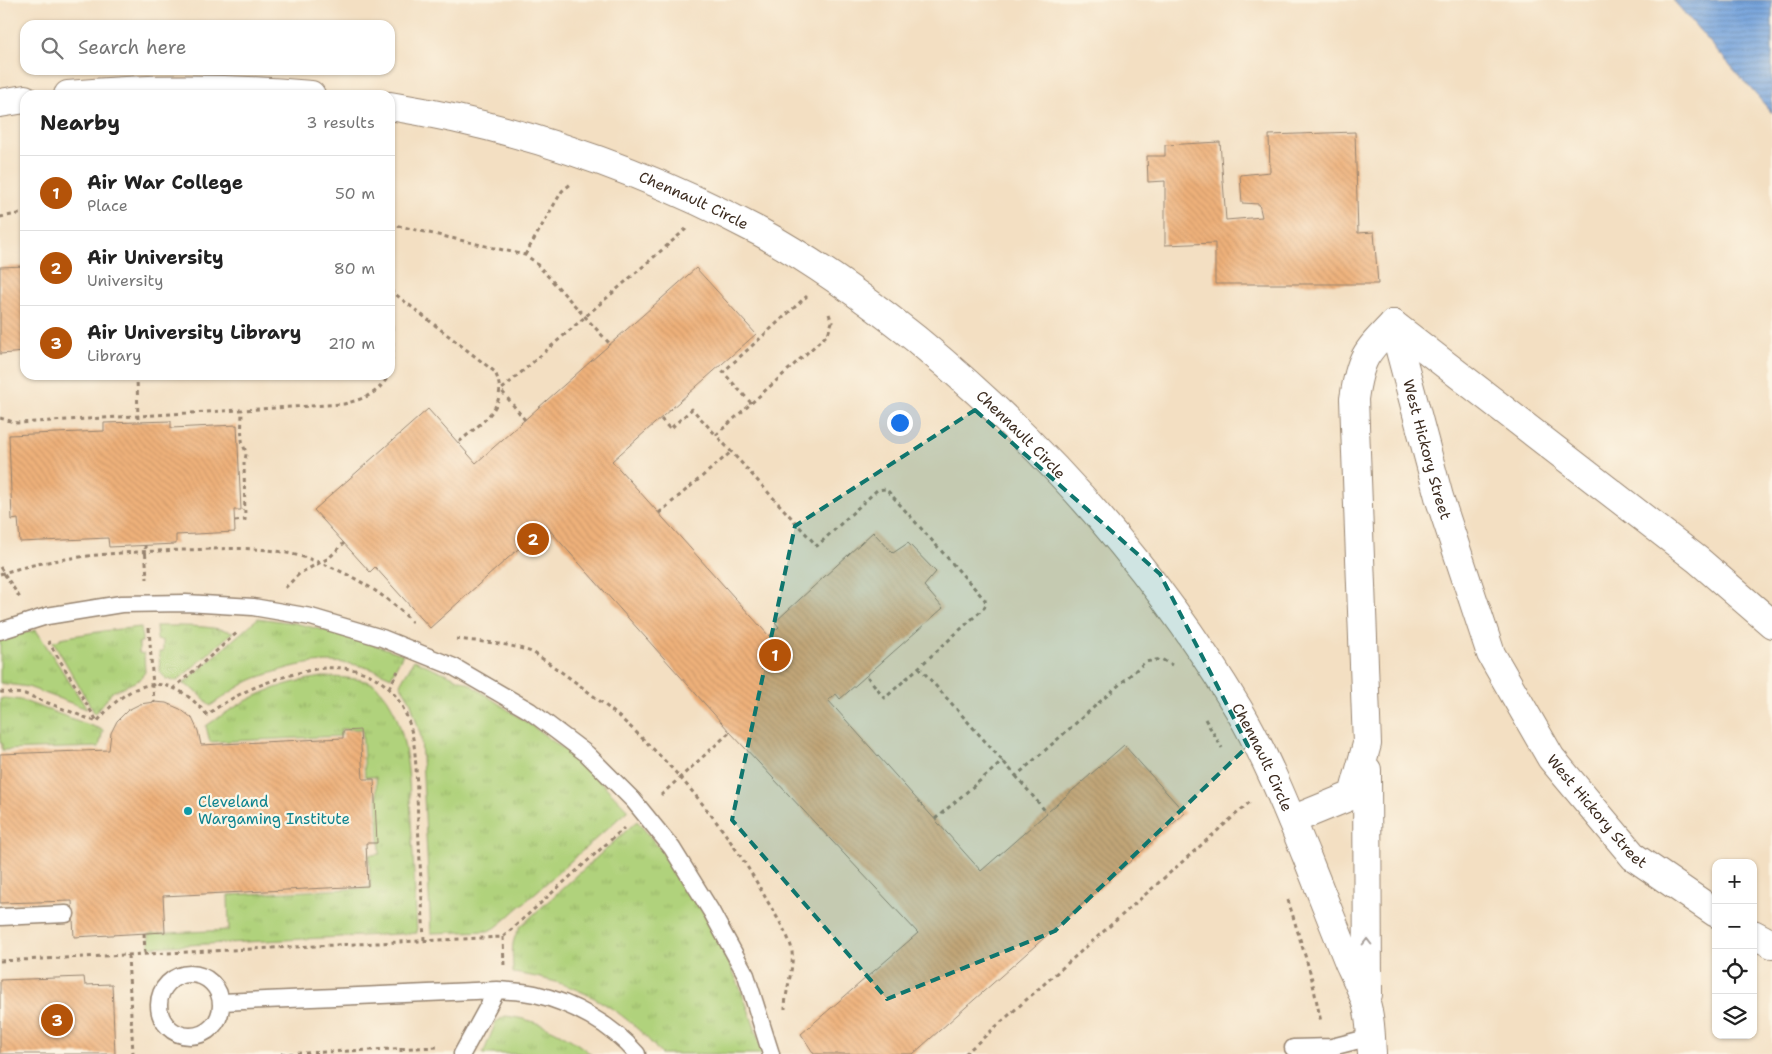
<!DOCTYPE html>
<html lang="en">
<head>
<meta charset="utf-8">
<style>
  body { margin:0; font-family:"Shantell Sans",sans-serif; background:#f6f6f6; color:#222 }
  .controls { position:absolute; right:15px; bottom:15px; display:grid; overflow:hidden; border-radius:10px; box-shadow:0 1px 4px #0004 }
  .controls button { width:45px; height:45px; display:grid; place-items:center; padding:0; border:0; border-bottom:1px solid #e0e0e0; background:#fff; color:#222; font:25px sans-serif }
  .you { position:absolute; left:899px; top:422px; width:18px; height:18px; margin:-12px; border:4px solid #fff; border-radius:50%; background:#1a73e8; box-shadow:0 0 0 8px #1a73e833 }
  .badge { display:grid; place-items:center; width:32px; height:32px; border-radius:50%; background:#b45309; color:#fff; font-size:16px; font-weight:700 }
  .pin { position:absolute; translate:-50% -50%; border:2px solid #fff; box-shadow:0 1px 5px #0006 }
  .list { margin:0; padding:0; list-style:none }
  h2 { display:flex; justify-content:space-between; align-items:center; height:65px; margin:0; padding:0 20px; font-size:21px }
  h2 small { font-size:16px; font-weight:400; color:#767676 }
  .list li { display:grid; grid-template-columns:32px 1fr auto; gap:15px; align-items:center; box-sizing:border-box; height:75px; padding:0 20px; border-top:1px solid #e0e0e0 }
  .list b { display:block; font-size:19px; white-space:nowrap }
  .list p { margin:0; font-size:16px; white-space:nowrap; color:#767676 }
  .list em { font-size:16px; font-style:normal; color:#767676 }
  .icon { flex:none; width:28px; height:28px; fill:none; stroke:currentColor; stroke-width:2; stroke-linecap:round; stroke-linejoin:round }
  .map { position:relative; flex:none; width:1772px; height:1054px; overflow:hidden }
  .search { position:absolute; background:#fff; box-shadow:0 1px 4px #0004; left:20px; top:20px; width:375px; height:55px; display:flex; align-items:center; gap:12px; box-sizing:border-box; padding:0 18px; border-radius:15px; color:#767676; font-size:19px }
  .panel { position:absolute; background:#fff; box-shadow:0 1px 4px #0004; left:20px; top:90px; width:375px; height:290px; border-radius:15px }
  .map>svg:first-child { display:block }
</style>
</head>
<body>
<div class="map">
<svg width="1772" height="1054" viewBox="0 0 1772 1054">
  <defs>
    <pattern id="grass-tufts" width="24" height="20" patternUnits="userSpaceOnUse" patternTransform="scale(1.25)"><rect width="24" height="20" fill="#b0d27b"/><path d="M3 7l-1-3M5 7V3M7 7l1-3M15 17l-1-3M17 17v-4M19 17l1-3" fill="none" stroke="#98b46a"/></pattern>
    <pattern id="water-rules" width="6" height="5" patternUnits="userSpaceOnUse" patternTransform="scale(1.25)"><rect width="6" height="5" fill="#74a3dd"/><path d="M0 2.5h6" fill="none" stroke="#6085b3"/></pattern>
    <pattern id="building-back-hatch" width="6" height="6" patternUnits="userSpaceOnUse" patternTransform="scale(1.25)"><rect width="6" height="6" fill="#eeb17a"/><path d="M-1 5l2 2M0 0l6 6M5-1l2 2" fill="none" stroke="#cd9869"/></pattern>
  </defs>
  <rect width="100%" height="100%" fill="#fcf5e5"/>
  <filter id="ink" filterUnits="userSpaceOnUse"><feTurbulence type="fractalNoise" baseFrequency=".02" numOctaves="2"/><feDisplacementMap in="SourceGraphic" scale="10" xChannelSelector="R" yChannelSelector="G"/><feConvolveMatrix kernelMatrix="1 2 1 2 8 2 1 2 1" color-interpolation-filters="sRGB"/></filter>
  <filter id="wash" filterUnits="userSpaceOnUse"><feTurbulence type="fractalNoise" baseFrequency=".0096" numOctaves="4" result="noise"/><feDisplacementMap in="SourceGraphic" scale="20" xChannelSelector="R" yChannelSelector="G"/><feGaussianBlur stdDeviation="1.12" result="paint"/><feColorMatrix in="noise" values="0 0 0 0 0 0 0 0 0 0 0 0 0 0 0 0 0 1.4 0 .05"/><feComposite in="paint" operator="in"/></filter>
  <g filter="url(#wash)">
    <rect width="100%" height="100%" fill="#f3dfc2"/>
    <path fill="url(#grass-tufts)" stroke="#767e4c" d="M258,618L295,623L343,635L403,654L391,677C351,658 316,658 275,672C266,675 257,677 249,681C236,688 223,697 210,706C203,696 195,689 183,684Z
      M156,626C181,626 208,625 233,632L177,681L166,679L160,672L159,652H163V641L157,640Z
      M141,627L142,642H139V653L144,654L145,672L139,680L112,692L95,714L53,641L60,640V638L110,630Z
      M36,630L87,709L28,687L0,683V639Z
      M414,660L468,683L535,728L565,750L594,775L628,810L506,919L495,928L488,931L431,933L421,737L410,700L400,684Z
      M323,677C335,677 366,678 375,685C412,715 409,794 412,838C414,870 415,902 417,933L149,947V934L229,930L228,895L370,888L369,855L380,854L376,777H365L362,729H341V736L210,742L206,726C245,699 275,683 323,677Z
      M4,698L21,700L103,730L99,747L2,750V743H0V699Z
      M637,821C654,842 672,862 686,885C721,937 745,994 763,1054H661C622,1006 574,981 513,973C513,953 509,943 521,926Z
      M505,1016C537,1019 566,1034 591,1054H483L496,1022Z"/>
    <path fill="url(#water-rules)" stroke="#58667e" d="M1673,0H1772V113Z"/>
    <g id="blocks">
      <path fill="url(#building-back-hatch)" d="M1355,132L1358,233L1374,232L1378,284H1215V243L1165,245V181L1148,182L1147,156H1165V145L1220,142L1226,220L1262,217L1259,204L1242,203L1240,175L1270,172L1269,135Z
        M25,266V352L0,354V267Z
        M696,268L756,334L612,461L769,636L779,627L775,622L873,532L893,553L908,543L936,572L924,586L943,608L840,699L836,694L828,700L981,871L1124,745L1185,813L913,1054H814L801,1034L918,933L730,732L545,525L430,628L375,567L370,572L314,510L428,409L476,463Z
        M171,421V428L237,425L241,510H234L235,532L176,535V544L109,547L108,538L20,542L18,519L12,520L9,435L104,431V423Z
        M154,702L166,703L180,709L192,718L198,731L201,745L343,738V731L360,730L363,779H374L377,843H366L368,886L163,896L165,932L74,937L72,901L0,903V754L109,750L111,733L117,721L128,710L140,704Z
        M84,977L85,985L112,984L115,1054H0V980Z"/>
    </g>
  </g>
  <g filter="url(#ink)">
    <use href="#blocks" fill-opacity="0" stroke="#978470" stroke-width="1"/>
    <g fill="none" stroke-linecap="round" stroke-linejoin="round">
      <g stroke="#978470" stroke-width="19">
        <path id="service" d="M0,631L47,616L121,604L186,603L253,607L311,617L382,638L454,667L530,711L587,754L633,800L672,848L711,911L746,975L771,1054
          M0,917L66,914
          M159 1005a31 31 0 1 1 62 0a31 31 0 1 1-62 0Z
          M221,1002L497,990C509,991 523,991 535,994C573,1003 611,1024 637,1054
          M1293,1048L1332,1047L1371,1037
          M462,1054L497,990"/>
      </g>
      <g stroke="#978470" stroke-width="30">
        <g id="minor">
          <path d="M68,95C149,87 229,88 311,95"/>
          <path d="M0,103L25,99"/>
          <path id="s1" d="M390,106C519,127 645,171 760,232C815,262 867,300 916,339C1044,444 1154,568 1239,710C1266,756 1286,806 1306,855C1320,891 1335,927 1349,963C1356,978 1365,995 1368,1011C1371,1025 1371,1040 1372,1054"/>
          <path id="s2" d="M1393,324L1439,497L1491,654L1551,758L1634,857L1716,913"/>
          <path d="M1393,324L1698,560L1772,624"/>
          <path d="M1367,770L1368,994"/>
          <path d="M1292,820L1353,795L1367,744L1354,399C1360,358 1365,353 1393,324"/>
          <path d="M1753,934L1772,944"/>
        </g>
      </g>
      <path stroke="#978470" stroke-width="3" stroke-dasharray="4 4" stroke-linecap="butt" d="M0,217L25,213
        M390,224L525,255L534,261L610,344
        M525,255L562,191L572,183
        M390,290L495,372C511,407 481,422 458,443
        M390,294L393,349L390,373
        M829,314L832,322L828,334L716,435L817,546L877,490L886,489L985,600L986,604L984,608L885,698L866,675
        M137,375L138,422
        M751,403L723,372L807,296
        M0,418L17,423L344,404C365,398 377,395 389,375
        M661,419L670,429L692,409L716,435
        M525,420L501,390L686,229
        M659,513L731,452
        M235,521L245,520L244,462C249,449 243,451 242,439C241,430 242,419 242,410
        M145,545L147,579
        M0,567L20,598
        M0,574C59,555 123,552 185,550C219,549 253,546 287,553C331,562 382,589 412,622
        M285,588L300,573L329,558L344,543
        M149,628L154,702
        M456,639C482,642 510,643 534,653C572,679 611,707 644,740C691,785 732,838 764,895C772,910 786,930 791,946C796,966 785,989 785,1009
        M48,641L97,721
        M919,667L1016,776L1145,662L1161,659L1172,665
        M389,688L398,671
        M173,689L239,631
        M0,692L25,694L97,722C132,678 169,669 207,715C238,691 274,678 311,670C374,658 410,693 415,754C417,777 417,800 418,822C420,862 422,901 424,940
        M1205,719L1222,748
        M1016,776L1047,813
        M661,795L730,732
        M935,819L1003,761
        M1288,900L1311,975L1321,1022
        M144,933L145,954
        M503,937L504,966
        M128,955L133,1054
        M0,961L503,937L624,828
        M401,1048V1054
        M281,1054L438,1047
        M965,1054L1251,801"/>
      <use href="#service" stroke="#fff" stroke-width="16"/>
      <use href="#minor" stroke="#fff" stroke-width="28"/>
    </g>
    <defs><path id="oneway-chevron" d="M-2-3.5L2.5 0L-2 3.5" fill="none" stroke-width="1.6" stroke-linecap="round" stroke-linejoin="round" transform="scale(1.25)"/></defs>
    <use stroke="#a79f9a" href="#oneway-chevron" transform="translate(1367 942) rotate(-90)"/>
  </g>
  <path fill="#0f766e" fill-opacity="0.2" stroke="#0f766e" stroke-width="4" stroke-dasharray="10 6" stroke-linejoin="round" d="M975,410L1160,574L1248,746L1055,931L887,999L732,820L795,526Z"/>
  <circle fill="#0f9aa8" stroke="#fcf5e5" stroke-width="2" cx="188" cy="811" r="5"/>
  <g text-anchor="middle" stroke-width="4.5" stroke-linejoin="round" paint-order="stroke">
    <g font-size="15" fill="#3b2a1e" stroke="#fcf5e5">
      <text dy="5" stroke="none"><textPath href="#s1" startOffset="319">Chennault Circle</textPath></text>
      <text dy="5" stroke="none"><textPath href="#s1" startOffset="724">Chennault Circle</textPath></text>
      <text dy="5" stroke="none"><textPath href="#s2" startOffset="130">West Hickory Street</textPath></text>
      <text dy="5" stroke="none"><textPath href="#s1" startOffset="1129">Chennault Circle</textPath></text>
      <text dy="5" stroke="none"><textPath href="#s2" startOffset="535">West Hickory Street</textPath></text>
    </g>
    <g font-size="15" fill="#0d838f" stroke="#fcf5e5" text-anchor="start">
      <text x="198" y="807">Cleveland<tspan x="198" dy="17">Wargaming Institute</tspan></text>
    </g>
  </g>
</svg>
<div class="controls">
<button>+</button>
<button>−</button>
<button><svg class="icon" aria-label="locate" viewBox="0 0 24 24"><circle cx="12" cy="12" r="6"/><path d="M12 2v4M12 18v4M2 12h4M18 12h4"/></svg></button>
<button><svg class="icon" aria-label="layers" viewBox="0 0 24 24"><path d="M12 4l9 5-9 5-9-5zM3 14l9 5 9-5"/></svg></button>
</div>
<div class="you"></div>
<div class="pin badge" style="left:775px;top:655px">1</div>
<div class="pin badge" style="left:533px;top:539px">2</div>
<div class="pin badge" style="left:57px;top:1020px">3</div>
<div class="search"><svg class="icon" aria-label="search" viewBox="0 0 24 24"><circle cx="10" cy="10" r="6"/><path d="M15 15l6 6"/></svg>Search here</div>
<section class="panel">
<h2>Nearby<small>3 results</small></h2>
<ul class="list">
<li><span class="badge">1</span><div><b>Air War College</b><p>Place</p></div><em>50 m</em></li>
<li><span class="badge">2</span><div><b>Air University</b><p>University</p></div><em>80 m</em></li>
<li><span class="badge">3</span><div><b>Air University Library</b><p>Library</p></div><em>210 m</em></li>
</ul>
</section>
</div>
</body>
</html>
